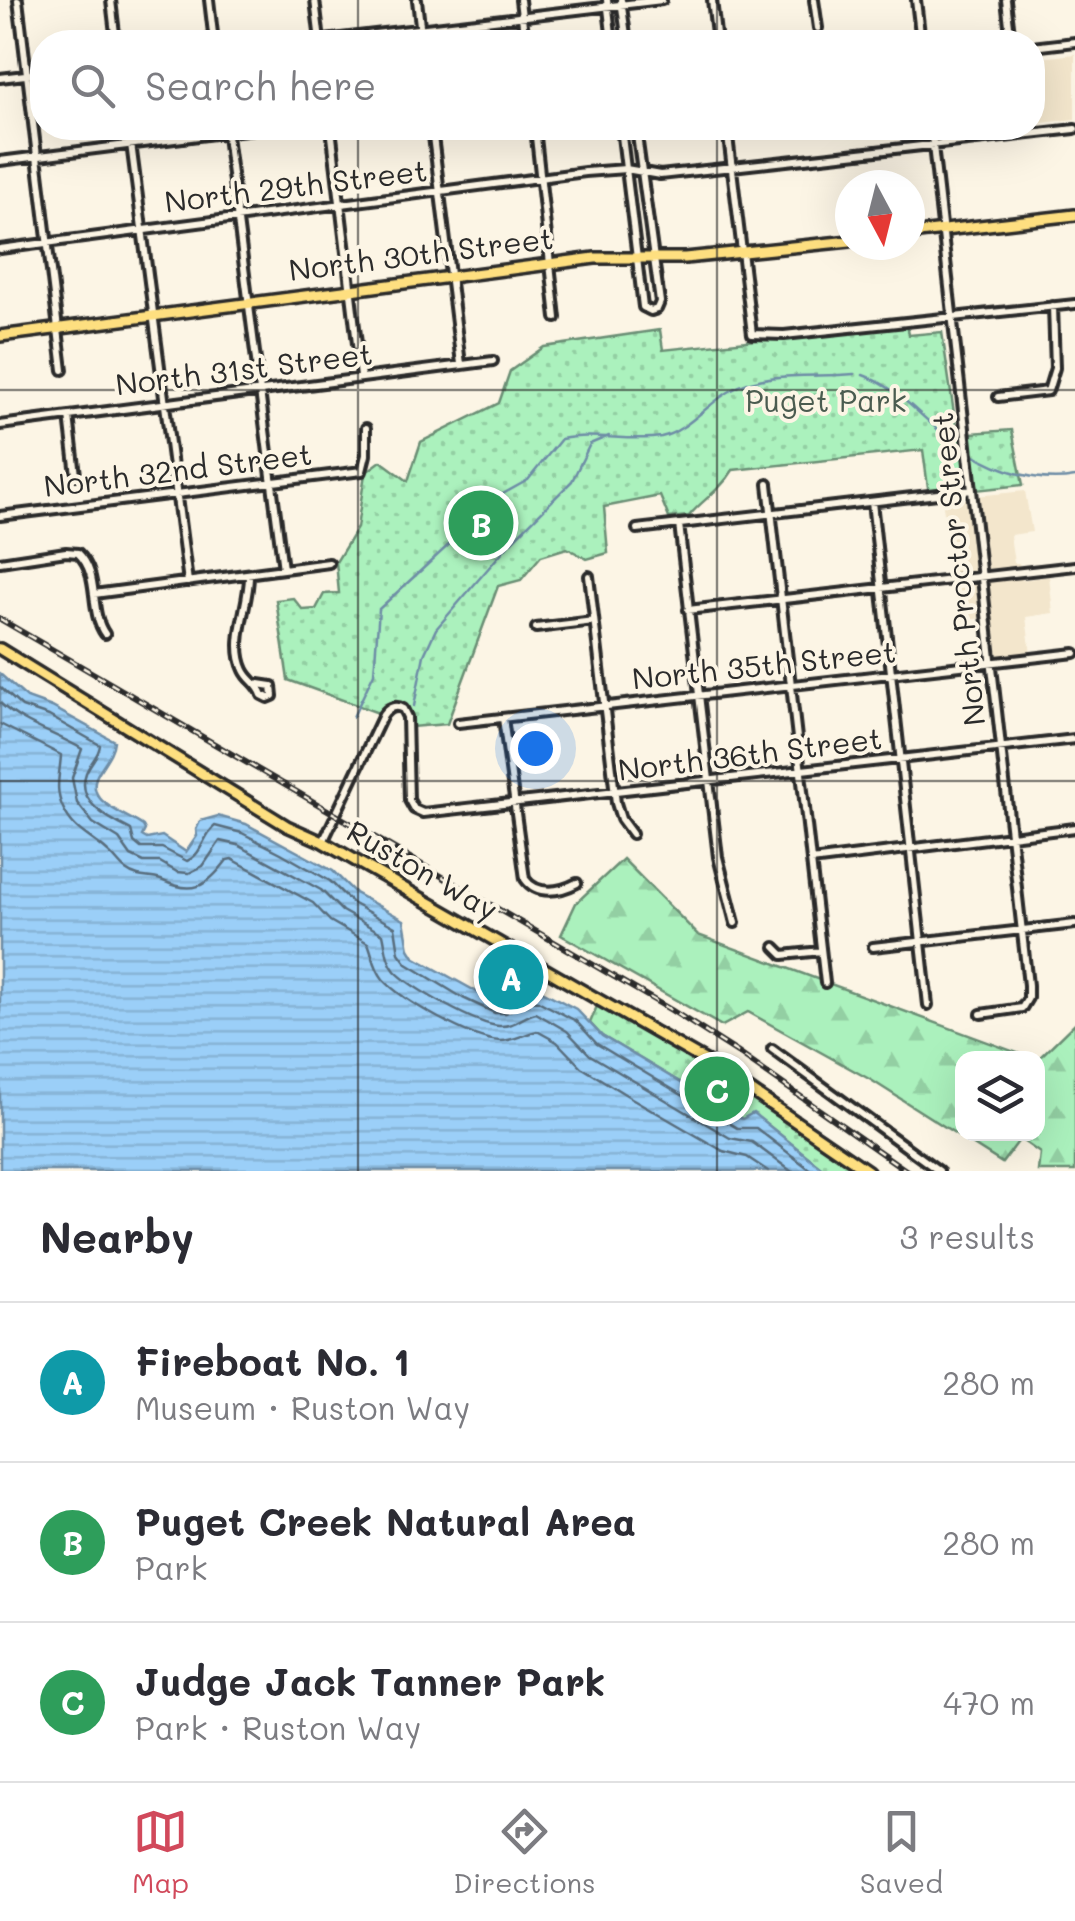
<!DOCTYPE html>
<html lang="en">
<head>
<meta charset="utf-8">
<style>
  body { margin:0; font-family:Mali,sans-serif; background:#f2f2f3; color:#2b2b33 }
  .controls { position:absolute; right:30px; bottom:30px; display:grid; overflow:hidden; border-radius:20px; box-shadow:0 10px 40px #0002 }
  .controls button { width:90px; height:90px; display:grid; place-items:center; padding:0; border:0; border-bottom:2px solid #e1e1e2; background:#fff; color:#2b2b33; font:50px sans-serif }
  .compass { position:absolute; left:835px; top:170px; width:90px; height:90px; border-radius:50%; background:#fff; box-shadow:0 10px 40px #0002; rotate:173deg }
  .you { position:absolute; left:535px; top:748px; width:35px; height:35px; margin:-25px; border:8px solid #fff; border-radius:50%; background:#1a73e8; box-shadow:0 0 0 15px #1a73e833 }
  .badge { display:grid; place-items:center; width:65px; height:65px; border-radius:50%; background:#d1495b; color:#fff; font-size:32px; font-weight:700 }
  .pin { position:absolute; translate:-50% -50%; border:5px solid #fff; box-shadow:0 2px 10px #0006 }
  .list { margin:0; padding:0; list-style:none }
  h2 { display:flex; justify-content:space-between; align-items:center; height:130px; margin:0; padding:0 40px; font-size:42px }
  h2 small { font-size:32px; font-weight:400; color:#7c7c81 }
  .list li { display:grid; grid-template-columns:65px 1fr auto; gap:30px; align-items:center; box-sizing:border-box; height:160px; padding:0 40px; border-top:2px solid #e1e1e2 }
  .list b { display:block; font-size:38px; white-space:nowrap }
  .list p { margin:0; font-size:32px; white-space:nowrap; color:#7c7c81 }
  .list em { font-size:32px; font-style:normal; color:#7c7c81 }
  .icon { flex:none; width:55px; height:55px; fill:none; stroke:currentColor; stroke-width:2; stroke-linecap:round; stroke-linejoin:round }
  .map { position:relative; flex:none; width:1075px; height:1171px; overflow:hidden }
  .search { position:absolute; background:#fff; box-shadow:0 10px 40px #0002; left:30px; right:30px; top:30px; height:110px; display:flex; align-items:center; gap:25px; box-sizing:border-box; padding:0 35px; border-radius:40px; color:#7c7c81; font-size:38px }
  .sheet { height:610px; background:#fff }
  nav { display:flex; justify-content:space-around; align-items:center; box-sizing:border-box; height:140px; border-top:2px solid #e1e1e2; background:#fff; font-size:28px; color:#7c7c81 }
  nav a { display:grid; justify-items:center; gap:5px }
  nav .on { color:#d1495b }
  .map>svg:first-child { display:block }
</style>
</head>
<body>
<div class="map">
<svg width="1075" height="1171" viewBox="0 0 1075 1171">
  <defs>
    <pattern id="forest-firs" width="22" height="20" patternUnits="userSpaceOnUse" patternTransform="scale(2.5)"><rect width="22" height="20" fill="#abf1bd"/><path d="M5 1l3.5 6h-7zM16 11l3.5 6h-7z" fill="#93cfa3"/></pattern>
    <pattern id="park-dots" width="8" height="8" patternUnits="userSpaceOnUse" patternTransform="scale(2.5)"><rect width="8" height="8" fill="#abf1bd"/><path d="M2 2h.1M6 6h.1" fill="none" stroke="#93cfa3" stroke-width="1.8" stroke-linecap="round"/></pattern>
    <pattern id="water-rules" width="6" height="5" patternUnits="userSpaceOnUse" patternTransform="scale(2.5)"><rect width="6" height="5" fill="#9bcff8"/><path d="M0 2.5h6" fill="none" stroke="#86b2d5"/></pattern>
  </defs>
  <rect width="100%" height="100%" fill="#fcf5e5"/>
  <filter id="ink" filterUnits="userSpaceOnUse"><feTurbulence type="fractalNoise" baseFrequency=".01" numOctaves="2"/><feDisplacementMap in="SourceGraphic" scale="20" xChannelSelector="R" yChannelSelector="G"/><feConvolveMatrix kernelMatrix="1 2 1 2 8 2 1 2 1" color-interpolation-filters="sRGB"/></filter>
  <g filter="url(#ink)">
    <path fill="#f3e6cc" d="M1075,54V119L1033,124V59Z
      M1025,491L1032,532L1010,535L1014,563H1019L1022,580L1049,576L1053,613L1026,617L1031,654L998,658L976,496Z
      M965,496L970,501L982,618L962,621L958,585H953L942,498Z"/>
    <path fill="url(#forest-firs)" stroke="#6b8e74" stroke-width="2.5" d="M623,859L698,935L1031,1058H962V1134H1038V1059L1075,1023V1171H1038L1040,1153L1020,1139L1002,1163L871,1080L748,1012L722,1026L561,935L576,903Z"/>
    <path fill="url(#park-dots)" stroke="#6b8e74" stroke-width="2.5" d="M907,324L909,335L942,332L957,434L1012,430L1023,485L929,495L923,450L733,470C721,490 703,499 689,516L669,518L660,496L604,507L608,553L587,559L567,548L541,556L521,580L498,586L447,724L411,727L407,710L400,704L387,706L381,714L288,680L276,600L293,598L303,610L316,609L324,594L339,593L336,562L357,528L365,473L381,461L408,481L421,442L499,403L510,371L544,347L660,330L663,350Z
      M597,1006L717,1072L859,1171H826L764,1122L742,1119L602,1036L590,1023Z"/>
    <path fill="url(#water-rules)" stroke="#6e8da6" stroke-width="2.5" d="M0,674L27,698L52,707L114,741C113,752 106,760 100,770C79,801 125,813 143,826L145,830L142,836L147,839L162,836L186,852L197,836L196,830L200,821L218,816L246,824L333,871L355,893L404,920L409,949L414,957L497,1003L510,1001L530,989L542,991L576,1009L602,1036L742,1119L753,1113L826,1171H0Z"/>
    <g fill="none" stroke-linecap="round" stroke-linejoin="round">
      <path stroke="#586d7d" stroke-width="2.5" d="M0,687L22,707L49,716L100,745C99,756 90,762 86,773C75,803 111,820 131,830L134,842L141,848H162L187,861C203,854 203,835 215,826L242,833L281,853L330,881L352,903L395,927L399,953L407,964L463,998L495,1013H506L529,1000L538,1001L576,1021L597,1044L737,1128H756L812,1171
        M0,703C23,725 55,733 82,749L72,778L77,803L93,823L119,839L131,856L144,862H160L177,872L189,873L203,866L220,841L238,845L321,890L342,911L383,934C386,946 386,960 395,971C411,988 477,1025 499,1026C514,1027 523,1016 536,1013L567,1031L590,1055L730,1138L752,1142L791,1171
        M0,724L61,755C60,774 54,789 63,808C74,832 91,836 108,852C119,861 122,872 138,876C146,878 153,877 161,880C193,895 206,888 227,860L232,859L313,903L330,921L368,943C373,955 374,968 383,979C401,1000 472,1040 500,1041C513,1041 525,1034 537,1031L557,1042L581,1067L628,1096L723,1151L747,1157L768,1171"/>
      <path stroke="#6e8da6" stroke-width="2.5" d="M863,375C898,387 922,419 951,440C987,466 1032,485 1075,477
        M414,706L424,655L436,629L510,543L572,481L590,444L609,436
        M353,717L374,673L379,609L453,541L483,505L528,480L561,439C594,432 628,442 661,437C686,432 709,402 732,390C767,370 815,378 854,374"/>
      <g stroke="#2b2b2b" stroke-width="14">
        <path id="minor" d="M18,0L63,370
          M111,0L116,42
          M209,0L214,42
          M315,0L320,41
          M417,0L422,42
          M520,0L525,42
          M607,0L612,42
          M621,0L627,42
          M712,0L717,42
          M814,0L818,28
          M916,0L921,42
          M1006,0L1011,42
          M307,42L662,0
          M1032,47L1075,42
          M0,78L42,73
          M129,128L188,582
          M226,128L283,569
          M331,128L361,377
          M432,128L461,364
          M535,128L556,318
          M621,128L643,307L651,311L657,309L660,302L636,128
          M727,128L752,334L784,335L1075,304
          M931,128L1028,985V998L1022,1008L981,1014
          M0,161L262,128
          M0,249L585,172L626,169L660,175L1075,129
          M998,397L1048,391L1055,368L1053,306
          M69,416L76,475
          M0,425L493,361
          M768,484L825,983
          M872,502L928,1005
          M0,516L362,471L366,455V428
          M679,524L718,857L735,923
          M637,529L972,490
          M0,562L66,552L78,553C101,575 88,610 105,634
          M249,574C250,604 230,641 244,670C249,681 258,683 262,695L268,698L273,696L272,686L259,684
          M589,576L616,803L621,819L632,834
          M94,594L329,563
          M688,610L1075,566
          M536,628L594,621
          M503,718L525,879C537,896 560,892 577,883
          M458,723L1075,653
          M337,812L383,715C388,708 395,704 403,709L407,717L409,800L414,809L423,813L1075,739
          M323,842L334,819
          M811,861L1075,828
          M775,947L783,955L821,951
          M873,947L1075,924
          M772,1049L939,1171"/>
      </g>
      <g stroke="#2b2b2b" stroke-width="16">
        <path id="major" d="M910,234L1075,215
          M0,336L595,258H685L850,241
          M0,649L287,826L323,842L716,1067L868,1171"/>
      </g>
      <use href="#minor" stroke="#fcf5e5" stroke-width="6"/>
      <use href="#major" stroke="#fedf80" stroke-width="9"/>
      <g stroke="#2b2b2b" stroke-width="6">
        <path id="rail" d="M0,619L671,1010L737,1052L907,1171"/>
      </g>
      <use href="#rail" stroke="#fcf5e5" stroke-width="2.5" stroke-dasharray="8" stroke-linecap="butt"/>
    </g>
  </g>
  <path fill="none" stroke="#2b2b2b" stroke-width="2.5" stroke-opacity="0.55" d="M358,0V42M717,0V42M358,128V1171M717,128V1171M0,390H1075M0,781H1075"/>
  <g text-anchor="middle" stroke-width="8" stroke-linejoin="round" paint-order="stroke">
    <g font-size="30" fill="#2b2b2b" stroke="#fcf5e5">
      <text transform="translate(296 187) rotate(-7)" y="10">North 29th Street</text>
      <text transform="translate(421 255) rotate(-7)" y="10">North 30th Street</text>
      <text transform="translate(244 370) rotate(-7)" y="10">North 31st Street</text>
      <text transform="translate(178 471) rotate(-7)" y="10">North 32nd Street</text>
      <text transform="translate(959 569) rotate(-96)" y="10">North Proctor Street</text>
      <text transform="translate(764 666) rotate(-6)" y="10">North 35th Street</text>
      <text transform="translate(750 755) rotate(-7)" y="10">North 36th Street</text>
      <text transform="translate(422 871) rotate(30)" y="10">Ruston Way</text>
    </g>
    <g font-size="30" fill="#4b5c50" stroke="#fcf5e5">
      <text x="826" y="412">Puget Park</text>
    </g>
  </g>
</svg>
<div class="controls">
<button><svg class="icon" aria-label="layers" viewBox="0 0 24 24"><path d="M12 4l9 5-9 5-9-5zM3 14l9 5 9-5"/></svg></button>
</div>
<svg class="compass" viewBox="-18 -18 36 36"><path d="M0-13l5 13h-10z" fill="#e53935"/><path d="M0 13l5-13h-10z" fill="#7c7c81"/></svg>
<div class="you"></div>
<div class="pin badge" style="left:511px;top:977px;background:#0f9aa8">A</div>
<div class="pin badge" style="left:481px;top:523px;background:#2e9e5b">B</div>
<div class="pin badge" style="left:717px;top:1089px;background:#2e9e5b">C</div>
<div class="search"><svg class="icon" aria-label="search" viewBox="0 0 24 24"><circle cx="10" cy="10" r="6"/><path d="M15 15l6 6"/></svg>Search here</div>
</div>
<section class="sheet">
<h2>Nearby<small>3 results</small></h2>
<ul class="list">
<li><span class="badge" style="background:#0f9aa8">A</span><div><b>Fireboat No. 1</b><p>Museum · Ruston Way</p></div><em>280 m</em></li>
<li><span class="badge" style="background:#2e9e5b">B</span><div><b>Puget Creek Natural Area</b><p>Park</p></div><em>280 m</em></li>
<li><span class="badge" style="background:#2e9e5b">C</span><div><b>Judge Jack Tanner Park</b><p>Park · Ruston Way</p></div><em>470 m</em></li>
</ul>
</section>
<nav>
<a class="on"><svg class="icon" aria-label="map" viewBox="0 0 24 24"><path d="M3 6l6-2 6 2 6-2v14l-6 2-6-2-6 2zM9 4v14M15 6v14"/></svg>Map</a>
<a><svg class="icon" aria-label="directions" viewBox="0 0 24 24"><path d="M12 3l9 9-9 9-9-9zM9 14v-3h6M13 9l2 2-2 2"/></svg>Directions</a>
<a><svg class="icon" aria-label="saved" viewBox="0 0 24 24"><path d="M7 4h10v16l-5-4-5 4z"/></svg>Saved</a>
</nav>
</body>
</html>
